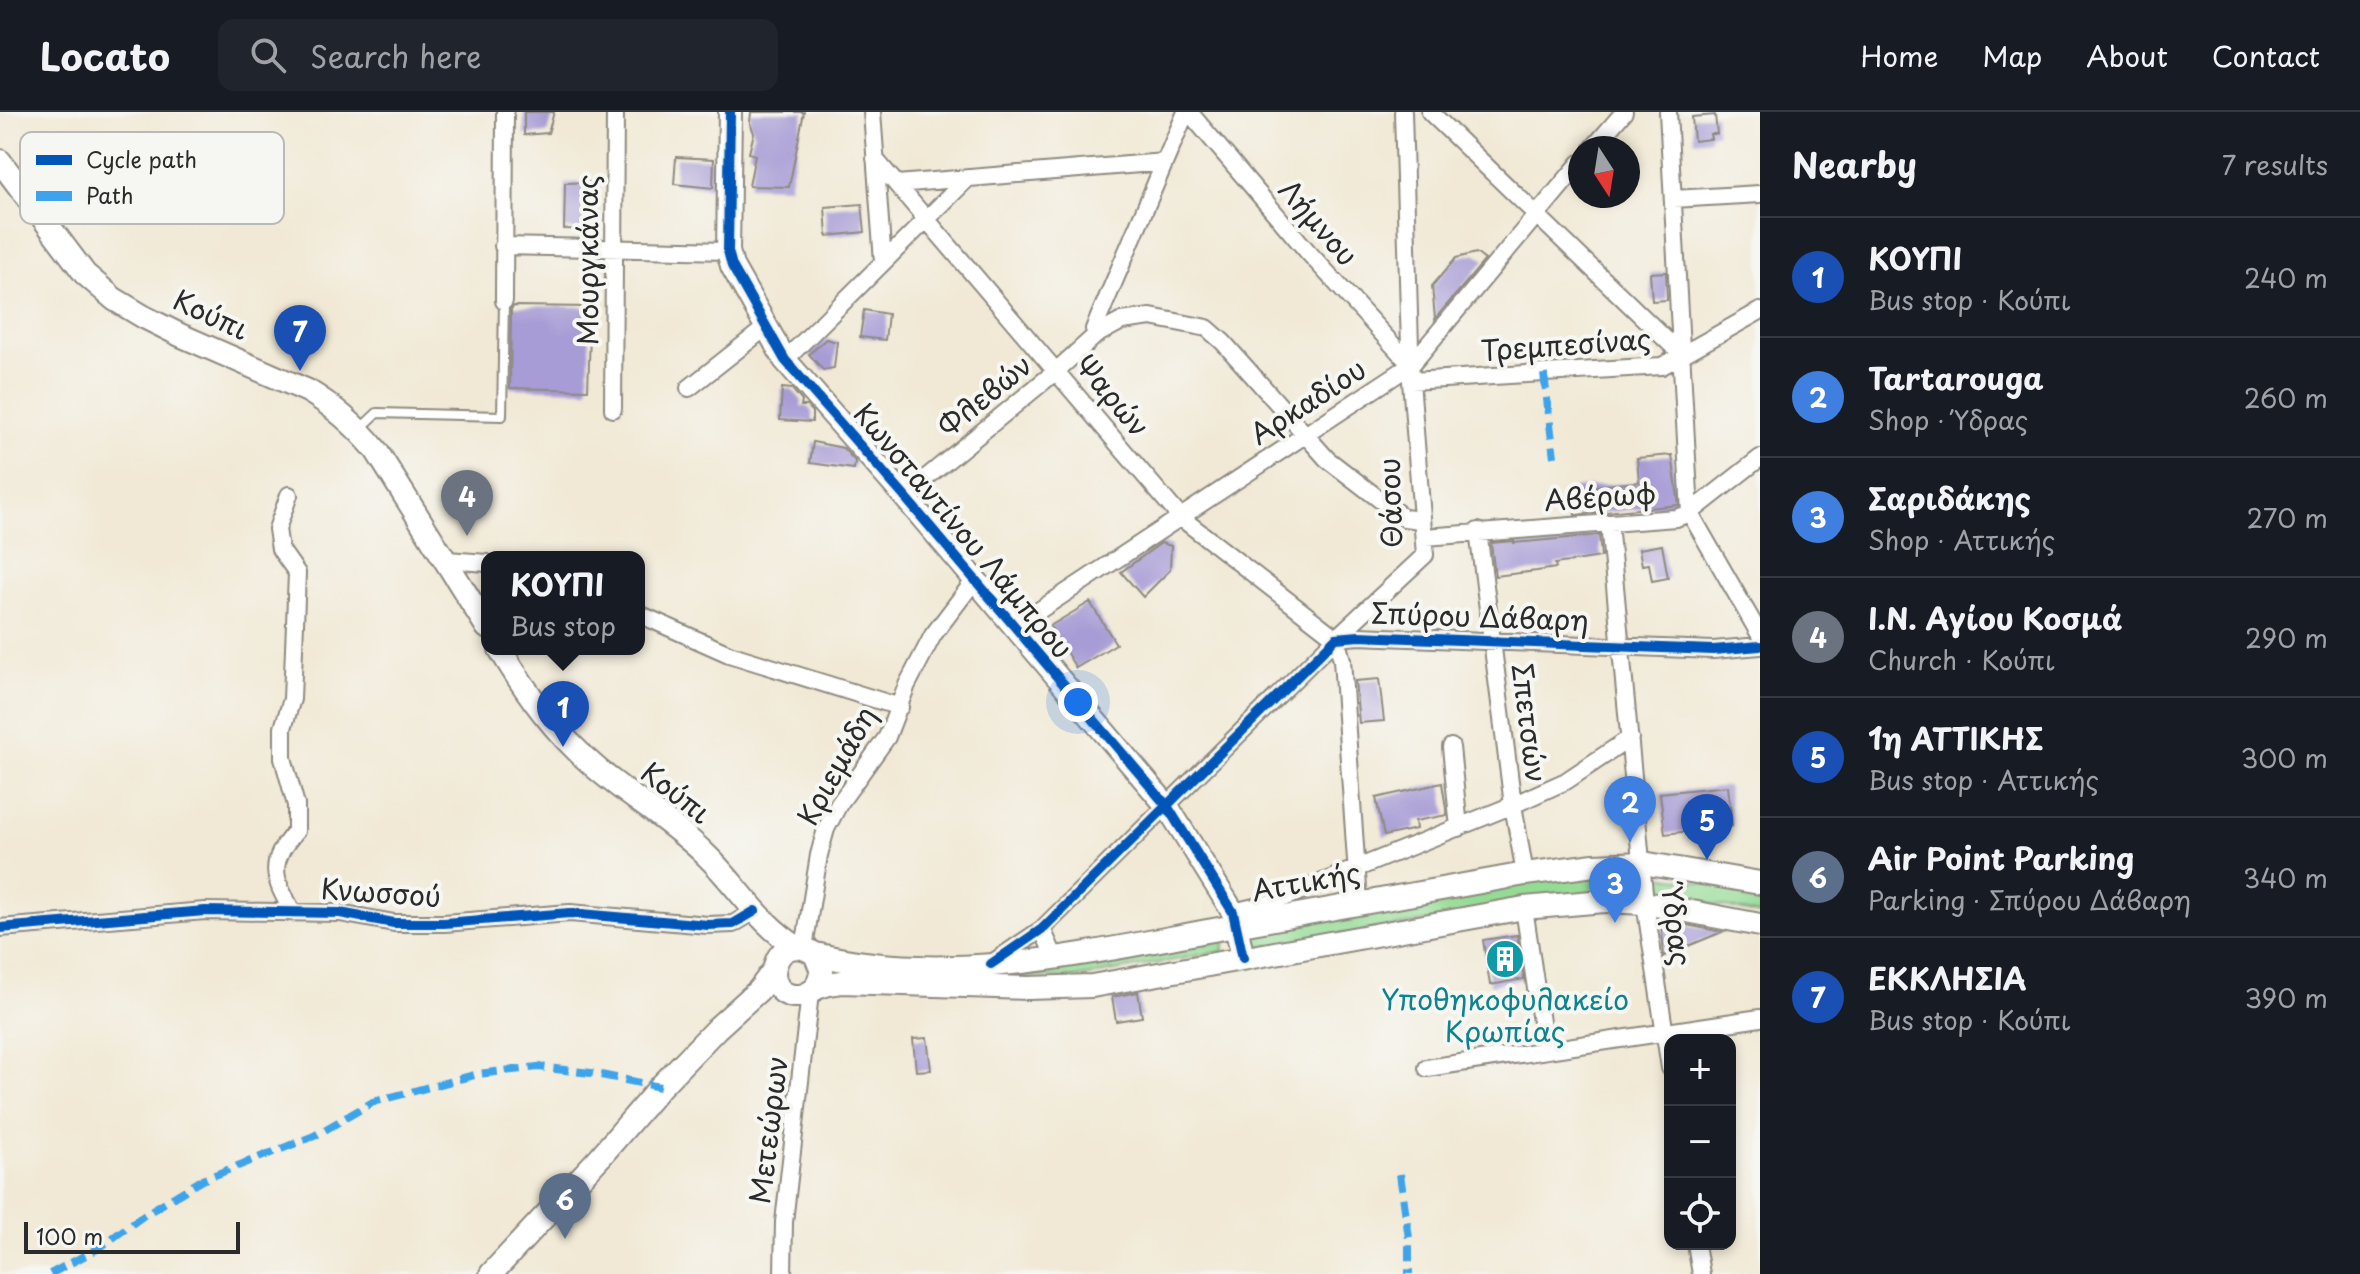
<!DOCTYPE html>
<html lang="en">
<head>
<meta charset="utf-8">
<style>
  body { margin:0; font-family:"Playpen Sans",sans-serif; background:#20242c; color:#f1f3f6 }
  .controls { position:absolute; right:24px; bottom:24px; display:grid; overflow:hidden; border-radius:16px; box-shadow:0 4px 12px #0003 }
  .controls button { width:72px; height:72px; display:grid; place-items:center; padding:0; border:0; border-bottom:2px solid #363941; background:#171b24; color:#f1f3f6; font:40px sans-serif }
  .compass { position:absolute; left:1568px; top:24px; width:72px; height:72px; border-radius:50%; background:#171b24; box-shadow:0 4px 12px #0003; rotate:168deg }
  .scale { position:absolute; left:24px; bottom:20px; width:216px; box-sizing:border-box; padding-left:8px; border:4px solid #2b2b2b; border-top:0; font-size:22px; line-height:28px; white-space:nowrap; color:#2b2b2b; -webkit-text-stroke:6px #f6f6f2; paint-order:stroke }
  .you { position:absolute; left:1078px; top:590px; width:28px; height:28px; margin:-20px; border:6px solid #fff; border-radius:50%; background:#1a73e8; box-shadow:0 0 0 12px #1a73e833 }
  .badge { display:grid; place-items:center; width:52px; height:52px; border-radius:50%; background:#db2777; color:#fff; font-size:26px; font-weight:700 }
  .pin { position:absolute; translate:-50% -66px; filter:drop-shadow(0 2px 4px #0008) }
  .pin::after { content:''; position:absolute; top:42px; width:28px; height:24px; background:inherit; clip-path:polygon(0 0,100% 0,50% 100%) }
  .popup { position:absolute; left:481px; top:439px; width:164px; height:104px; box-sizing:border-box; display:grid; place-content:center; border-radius:16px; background:#171b24; filter:drop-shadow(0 2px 6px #0005); font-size:26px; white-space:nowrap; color:#9ea1a6 }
  .popup b { font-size:30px; color:#f1f3f6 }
  .popup::after { content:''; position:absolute; left:50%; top:100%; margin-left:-16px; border:16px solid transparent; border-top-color:#171b24 }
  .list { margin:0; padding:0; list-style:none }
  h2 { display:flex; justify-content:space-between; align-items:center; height:104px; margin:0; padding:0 32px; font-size:34px }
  h2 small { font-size:26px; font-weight:400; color:#9ea1a6 }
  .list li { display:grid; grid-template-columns:52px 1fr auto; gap:24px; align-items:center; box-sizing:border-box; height:120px; padding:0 32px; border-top:2px solid #363941 }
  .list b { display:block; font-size:30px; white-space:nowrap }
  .list p { margin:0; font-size:26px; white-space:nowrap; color:#9ea1a6 }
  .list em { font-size:26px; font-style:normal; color:#9ea1a6 }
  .icon { flex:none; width:44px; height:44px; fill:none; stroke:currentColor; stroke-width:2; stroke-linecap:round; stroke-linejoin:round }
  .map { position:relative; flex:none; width:1760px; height:1162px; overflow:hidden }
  header { display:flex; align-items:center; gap:48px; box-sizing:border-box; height:112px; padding:0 40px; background:#171b24; border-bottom:2px solid #363941 }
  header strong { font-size:38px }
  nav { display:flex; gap:44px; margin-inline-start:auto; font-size:28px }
  .search { width:560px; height:72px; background:#20242c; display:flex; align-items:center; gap:20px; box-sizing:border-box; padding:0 28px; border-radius:16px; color:#9ea1a6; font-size:30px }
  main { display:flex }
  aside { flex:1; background:#171b24 }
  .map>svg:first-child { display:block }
</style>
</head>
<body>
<header>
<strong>Locato</strong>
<div class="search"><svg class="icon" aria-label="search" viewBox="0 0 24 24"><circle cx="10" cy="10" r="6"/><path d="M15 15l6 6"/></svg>Search here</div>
<nav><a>Home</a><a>Map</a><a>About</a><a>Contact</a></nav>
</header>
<main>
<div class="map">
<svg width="1760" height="1162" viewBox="0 0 1760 1162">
  <rect width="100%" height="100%" fill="#f6f6f2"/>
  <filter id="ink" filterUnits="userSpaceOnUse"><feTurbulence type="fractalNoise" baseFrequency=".0125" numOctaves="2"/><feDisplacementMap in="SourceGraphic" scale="16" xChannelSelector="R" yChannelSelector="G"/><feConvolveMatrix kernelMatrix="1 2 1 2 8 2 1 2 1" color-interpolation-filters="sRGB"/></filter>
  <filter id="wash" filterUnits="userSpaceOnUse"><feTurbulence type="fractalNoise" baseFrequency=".006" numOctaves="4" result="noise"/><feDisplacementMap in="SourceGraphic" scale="32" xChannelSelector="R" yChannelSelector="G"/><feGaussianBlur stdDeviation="1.8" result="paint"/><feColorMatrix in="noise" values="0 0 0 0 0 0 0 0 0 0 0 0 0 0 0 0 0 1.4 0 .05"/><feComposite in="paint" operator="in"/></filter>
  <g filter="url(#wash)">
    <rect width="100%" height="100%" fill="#f1e9d5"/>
    <path fill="#94db94" stroke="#608360" stroke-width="2" d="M1633,757L1635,774L1629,779L1254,836L1249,822L1525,766Z
      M1660,764L1760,779V803L1664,781L1658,776Z
      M1224,825V839L1077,866L835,861L833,853L868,861Z"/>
    <g id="blocks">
      <path fill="#a79cd5" d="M524,0H554L548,21L524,23Z
        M751,0H804L789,75L749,74L755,43L749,41L754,21L750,11Z
        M1715,3L1717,22H1710L1711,27L1694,29L1692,5Z
        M676,45L714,47L713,76L674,72Z
        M596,70L598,118L564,117L565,71Z
        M862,92L865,120L827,124L825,95Z
        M1476,141L1485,148L1435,207L1432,174L1456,146Z
        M1666,160L1667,188L1652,189L1650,161Z
        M514,194L591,195L588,278L510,276L511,197Z
        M864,198L888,202L885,228L860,225Z
        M826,227L837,230L834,256L823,258L809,242Z
        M782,276L792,277L802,289L801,294H807L812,300V310L780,308Z
        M813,330L843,336L855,349L854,357L810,351Z
        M1672,343L1679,393L1575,403L1573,376L1639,370L1637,346Z
        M1599,423L1601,445L1555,452L1556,456L1537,459L1495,464L1491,431L1514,429V431Z
        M1161,431L1171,434L1170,458L1143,485L1121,460Z
        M1662,433L1668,466L1652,469L1649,452L1642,453L1639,437Z
        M1090,490L1116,532L1076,556L1050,514Z
        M1379,567L1384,609L1359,611L1355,569Z
        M1442,671L1447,703L1415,709L1416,717L1384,724L1376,686Z
        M1728,674L1732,714L1665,722L1660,681Z
        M1661,808L1722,820L1664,844Z
        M1517,823L1524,867L1490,873L1483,828Z
        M1138,880L1142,905L1116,909L1112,885Z
        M927,926L931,958L916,959L913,927Z"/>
    </g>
  </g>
  <g filter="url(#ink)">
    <use href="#blocks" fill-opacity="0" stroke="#8e8a80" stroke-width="2"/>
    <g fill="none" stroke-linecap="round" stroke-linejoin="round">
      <g stroke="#8e8a80" stroke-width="12">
        <path id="lane" d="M360,317L377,301L502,304L504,189"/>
      </g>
      <g stroke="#8e8a80" stroke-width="20">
        <path id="street" d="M872,0L883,150
          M1189,0L1308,140L1411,253
          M1430,0L1683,244
          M1668,0L1690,401L1760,523
          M1593,36L1624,0
          M875,47L1180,405L1336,526
          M897,72L1164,50
          M1673,87L1760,82
          M503,134L728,139
          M504,189L505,0
          M1096,223L1094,217L1186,0
          M785,248L968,66
          M1411,269L1662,254L1760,199
          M689,276L765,216
          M613,297L615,0
          M289,383L277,417L280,437L297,461L292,587L283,616V646L296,693V719C267,751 273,766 293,800
          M904,384L1056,259L1096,223L1122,209L1151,205L1207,216L1223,230L1327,347L1404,406L1421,408
          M1609,411L1645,791L1670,956
          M1478,419L1513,693L1525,762
          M1425,425L1676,406L1690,401L1760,346
          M447,448L487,451
          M639,502L729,542L900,595
          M1014,515L1411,253L1580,51
          M1451,635L1459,716
          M1359,791L1342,548L1336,526L1425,443L1411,269L1403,0
          M1524,796L1545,937
          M1233,800L1271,791L1513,693L1566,669L1630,626
          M0,816L205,799L340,801L394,811H444L570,801L708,813L733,812L755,799
          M1042,817L1055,846
          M804,836L819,743L826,717L839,692L887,625L907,573L933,523L974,469
          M992,851L1042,817L1336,526L1359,524L1713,538L1760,534
          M1427,956L1760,906
          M1696,1132L1701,1162
          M783,1162L784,1110L810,881"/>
      </g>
      <g stroke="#8e8a80" stroke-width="26">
        <path id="secondary" d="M730,0L728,139L732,154L785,248L904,384L1167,694L1233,800L1243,846
          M0,49L85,162L114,187L144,205L180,223L308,279C335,295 356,314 376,338L487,515
          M500,537C527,582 556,622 596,656C631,686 674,711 707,744C738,774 759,812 797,835
          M815,842C946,874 1082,842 1213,818C1317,799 1421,780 1525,762L1594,753L1643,751L1760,771
          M816,876L822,859L815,842C773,813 756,887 800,884C807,883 811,879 817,876C825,872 833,871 842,870L1028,876L1092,874L1524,796L1604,789L1645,791L1760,813
          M491,1162L600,1045L660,975L717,916L759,878L773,859"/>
      </g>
      <use href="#lane" stroke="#fff" stroke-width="8"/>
      <use href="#street" stroke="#fff" stroke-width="16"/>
      <use href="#secondary" stroke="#fff" stroke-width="22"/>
      <path stroke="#3ea3eb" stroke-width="8" stroke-dasharray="16 8" stroke-linecap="butt" d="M1544,262L1554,345
        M1400,1062L1409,1126V1162
        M50,1162L99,1136L144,1103L202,1068L314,1024L373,990L478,962L538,955L591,961L660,975"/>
      <g stroke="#f6f6f2" stroke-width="15">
        <path id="cycleway" d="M730,0L728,139L732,154L785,248L904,384L1167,694L1233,800L1243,846
          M0,816L205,799L340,801L394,811H444L570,801L708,813L733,812L755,799
          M991,852L1042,817L1336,526L1359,524L1713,538L1760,534"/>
      </g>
      <use href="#cycleway" stroke="#0057b8" stroke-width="10"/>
    </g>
  </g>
  <defs>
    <g id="building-disc" transform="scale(2)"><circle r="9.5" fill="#0f9aa8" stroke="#f6f6f2"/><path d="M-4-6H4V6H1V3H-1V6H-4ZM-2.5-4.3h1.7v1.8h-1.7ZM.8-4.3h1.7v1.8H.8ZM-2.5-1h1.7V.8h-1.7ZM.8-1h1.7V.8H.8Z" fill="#fff"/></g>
  </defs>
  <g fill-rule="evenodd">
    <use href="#building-disc" x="1505" y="847"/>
  </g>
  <g text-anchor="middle" stroke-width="8" stroke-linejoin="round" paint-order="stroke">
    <g font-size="28" fill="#2b2b2b" stroke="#f6f6f2">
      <text transform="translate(1318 111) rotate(49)" y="10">Λήμνου</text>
      <text transform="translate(588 148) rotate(-90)" y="10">Μουργκάνας</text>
      <text transform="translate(211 203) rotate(25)" y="10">Κούπι</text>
      <text transform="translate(1566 233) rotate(-4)" y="10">Τρεμπεσίνας</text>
      <text transform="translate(985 284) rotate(-39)" y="10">Φλεβών</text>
      <text transform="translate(1112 284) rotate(50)" y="10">Ψαρών</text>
      <text transform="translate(1308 290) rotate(-33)" y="10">Αρκαδίου</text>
      <text transform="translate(1600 385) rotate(-4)" y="10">Αβέρωφ</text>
      <text transform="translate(1391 391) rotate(-92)" y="10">Θάσου</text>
      <text transform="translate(963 419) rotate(50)" y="10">Κωνσταντίνου Λάμπρου</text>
      <text transform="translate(1480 505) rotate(2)" y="10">Σπύρου Δάβαρη</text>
      <text transform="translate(1529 611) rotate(83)" y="10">Σπετσών</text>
      <text transform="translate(837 654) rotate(-61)" y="10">Κριεμάδη</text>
      <text transform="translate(676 681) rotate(38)" y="10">Κούπι</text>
      <text transform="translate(1306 770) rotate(-10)" y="10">Αττικής</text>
      <text transform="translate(381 781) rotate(4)" y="10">Κνωσσού</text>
      <text transform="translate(1676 814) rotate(83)" y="10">Ύδρας</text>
      <text transform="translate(769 1018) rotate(-83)" y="10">Μετεώρων</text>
    </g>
    <g font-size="28" fill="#0d838f" stroke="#f6f6f2">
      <text x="1505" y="898">Υποθηκοφυλακείο<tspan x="1505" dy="32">Κρωπίας</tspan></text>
    </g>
  </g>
  <rect x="20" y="20" width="264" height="92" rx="12" fill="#f6f6f2" stroke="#b9b9b6" stroke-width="2"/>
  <rect x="36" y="43" width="36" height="10" fill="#0057b8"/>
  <rect x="36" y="79" width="36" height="10" fill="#3ea3eb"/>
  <g font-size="22" fill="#2b2b2b">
    <text x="86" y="56">Cycle path</text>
    <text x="86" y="92">Path</text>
  </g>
</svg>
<div class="controls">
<button>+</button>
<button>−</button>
<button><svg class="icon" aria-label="locate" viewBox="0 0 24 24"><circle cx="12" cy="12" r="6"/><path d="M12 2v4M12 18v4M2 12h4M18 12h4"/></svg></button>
</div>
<svg class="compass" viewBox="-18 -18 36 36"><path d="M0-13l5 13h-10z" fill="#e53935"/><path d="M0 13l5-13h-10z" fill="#9ea1a6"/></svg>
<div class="scale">100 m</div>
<div class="you"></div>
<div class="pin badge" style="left:563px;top:635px;background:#1a4fb4">1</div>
<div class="popup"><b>ΚΟΥΠΙ</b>Bus stop</div>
<div class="pin badge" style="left:1630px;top:730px;background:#3f7fe0">2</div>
<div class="pin badge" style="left:1615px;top:811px;background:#3f7fe0">3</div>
<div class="pin badge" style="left:467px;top:424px;background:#6b7280">4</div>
<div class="pin badge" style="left:1707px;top:748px;background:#1a4fb4">5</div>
<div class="pin badge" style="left:565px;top:1127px;background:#5c6f8a">6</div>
<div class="pin badge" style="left:300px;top:259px;background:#1a4fb4">7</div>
</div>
<aside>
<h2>Nearby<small>7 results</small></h2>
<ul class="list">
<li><span class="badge" style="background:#1a4fb4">1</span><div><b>ΚΟΥΠΙ</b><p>Bus stop · Κούπι</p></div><em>240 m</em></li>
<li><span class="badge" style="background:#3f7fe0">2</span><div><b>Tartarouga</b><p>Shop · Ύδρας</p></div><em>260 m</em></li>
<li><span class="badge" style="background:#3f7fe0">3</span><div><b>Σαριδάκης</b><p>Shop · Αττικής</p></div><em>270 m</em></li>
<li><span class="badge" style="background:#6b7280">4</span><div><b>Ι.Ν. Αγίου Κοσμά</b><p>Church · Κούπι</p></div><em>290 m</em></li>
<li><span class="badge" style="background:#1a4fb4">5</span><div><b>1η ΑΤΤΙΚΗΣ</b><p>Bus stop · Αττικής</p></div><em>300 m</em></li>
<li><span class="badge" style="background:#5c6f8a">6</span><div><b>Air Point Parking</b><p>Parking · Σπύρου Δάβαρη</p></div><em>340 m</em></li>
<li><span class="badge" style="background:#1a4fb4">7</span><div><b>ΕΚΚΛΗΣΙΑ</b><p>Bus stop · Κούπι</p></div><em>390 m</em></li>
</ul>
</aside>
</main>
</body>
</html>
